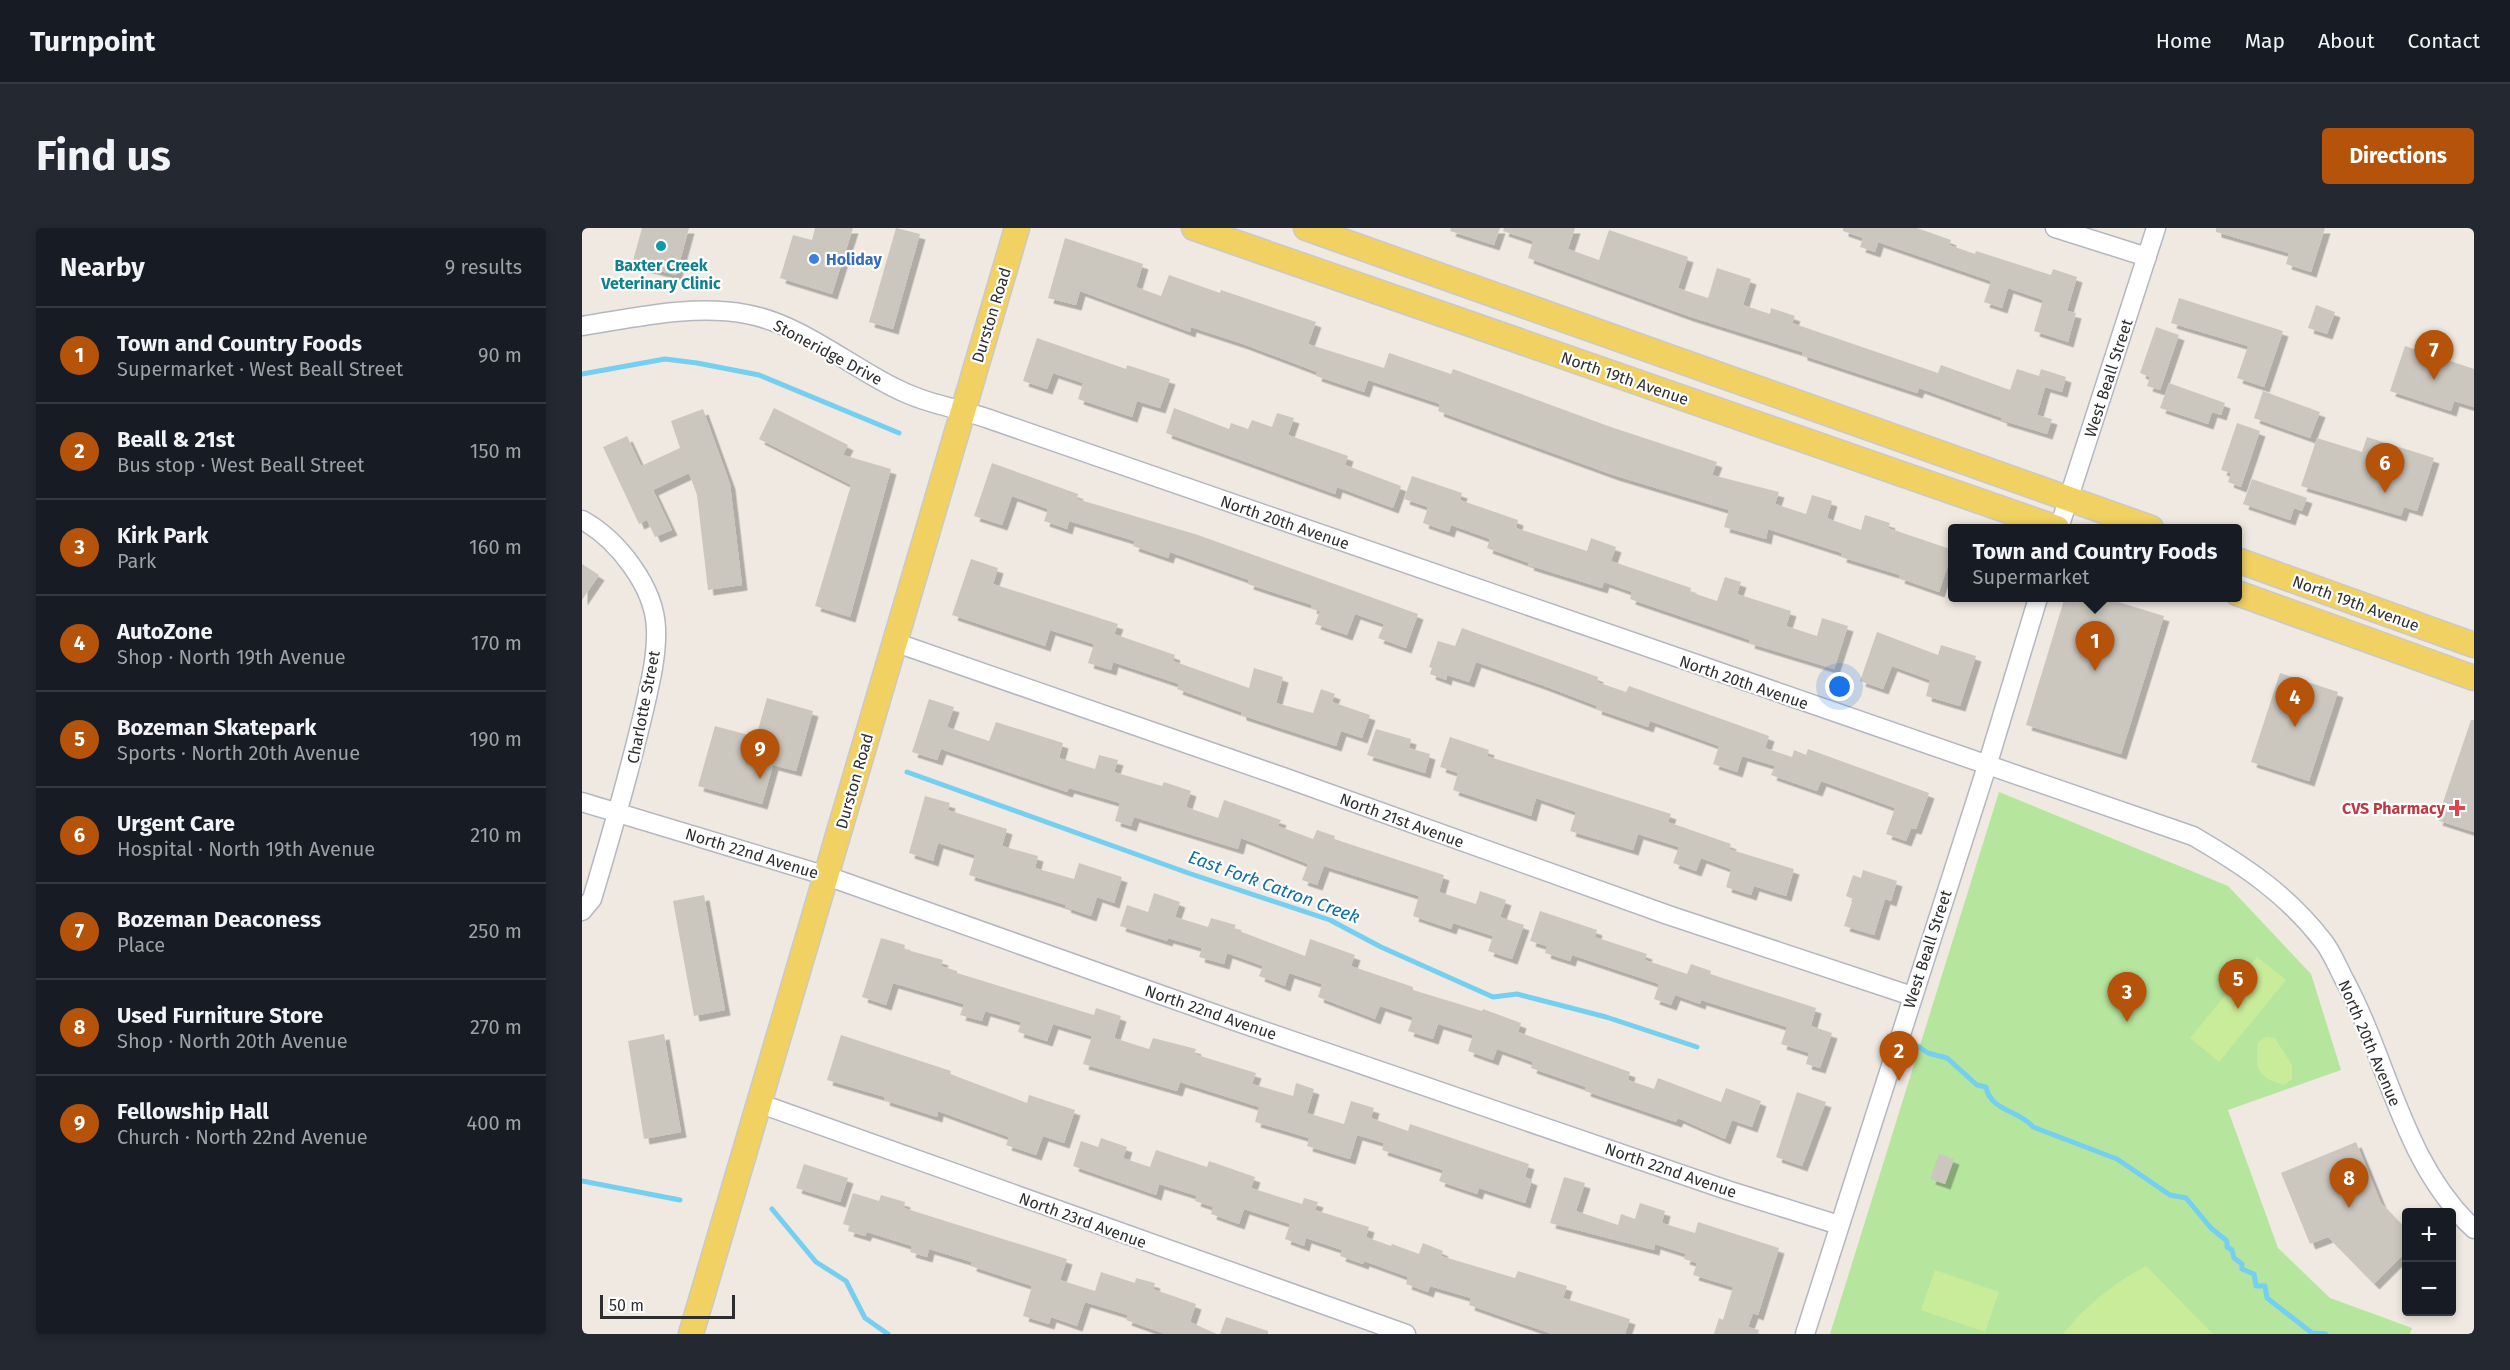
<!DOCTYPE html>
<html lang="en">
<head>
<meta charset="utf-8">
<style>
  body { margin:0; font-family:"Fira Sans",sans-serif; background:#242831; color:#f1f3f6 }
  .controls { position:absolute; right:18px; bottom:18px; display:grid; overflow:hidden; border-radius:6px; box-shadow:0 3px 9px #0003 }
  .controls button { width:54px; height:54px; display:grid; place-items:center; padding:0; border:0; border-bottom:2px solid #363941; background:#171b24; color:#f1f3f6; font:30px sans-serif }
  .scale { position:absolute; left:18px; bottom:15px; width:135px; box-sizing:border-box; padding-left:6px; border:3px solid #2e2e2e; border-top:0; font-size:16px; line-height:21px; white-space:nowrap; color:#2e2e2e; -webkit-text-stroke:4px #fff; paint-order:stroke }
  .you { position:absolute; left:1258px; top:459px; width:21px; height:21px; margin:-15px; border:4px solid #fff; border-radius:50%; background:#1a73e8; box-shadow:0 0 0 9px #1a73e833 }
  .badge { display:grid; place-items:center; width:39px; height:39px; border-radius:50%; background:#b45309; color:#fff; font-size:20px; font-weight:700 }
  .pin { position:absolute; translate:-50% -50px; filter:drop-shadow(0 2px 3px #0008) }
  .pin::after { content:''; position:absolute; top:32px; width:21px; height:18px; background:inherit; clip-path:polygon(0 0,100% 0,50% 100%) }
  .popup { position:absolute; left:1366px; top:296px; width:294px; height:78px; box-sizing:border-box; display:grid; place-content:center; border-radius:6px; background:#171b24; filter:drop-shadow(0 2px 4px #0005); font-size:20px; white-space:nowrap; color:#9ea1a6 }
  .popup b { font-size:22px; color:#f1f3f6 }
  .popup::after { content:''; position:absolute; left:50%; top:100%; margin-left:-12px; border:12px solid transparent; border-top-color:#171b24 }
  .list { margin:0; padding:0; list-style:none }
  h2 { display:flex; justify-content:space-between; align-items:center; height:78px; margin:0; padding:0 24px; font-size:26px }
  h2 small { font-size:20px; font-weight:400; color:#9ea1a6 }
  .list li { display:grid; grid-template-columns:39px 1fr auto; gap:18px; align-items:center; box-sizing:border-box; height:96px; padding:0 24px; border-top:2px solid #363941 }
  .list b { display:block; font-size:22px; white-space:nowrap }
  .list p { margin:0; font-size:20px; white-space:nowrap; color:#9ea1a6 }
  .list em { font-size:20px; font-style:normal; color:#9ea1a6 }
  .map { position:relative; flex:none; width:1892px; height:1106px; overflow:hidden; border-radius:6px }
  header { display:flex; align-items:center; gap:36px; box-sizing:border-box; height:84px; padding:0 30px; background:#171b24; border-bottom:2px solid #363941 }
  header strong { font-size:28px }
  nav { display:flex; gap:33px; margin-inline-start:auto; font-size:21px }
  .intro { display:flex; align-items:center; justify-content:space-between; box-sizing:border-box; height:144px; padding:0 36px }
  h1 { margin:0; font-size:42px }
  .button { padding:15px 27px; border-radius:6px; background:#b45309; color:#fff; font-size:21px; font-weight:700 }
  main { display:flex; gap:36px; padding:0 36px }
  aside { flex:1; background:#171b24; border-radius:6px; box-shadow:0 3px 9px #0003 }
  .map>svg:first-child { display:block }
</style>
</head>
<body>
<header>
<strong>Turnpoint</strong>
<nav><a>Home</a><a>Map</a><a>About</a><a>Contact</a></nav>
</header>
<div class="intro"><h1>Find us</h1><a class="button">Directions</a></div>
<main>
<aside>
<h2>Nearby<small>9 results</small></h2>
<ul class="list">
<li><span class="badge">1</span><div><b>Town and Country Foods</b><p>Supermarket · West Beall Street</p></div><em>90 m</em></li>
<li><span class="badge">2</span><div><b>Beall &amp; 21st</b><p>Bus stop · West Beall Street</p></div><em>150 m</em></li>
<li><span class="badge">3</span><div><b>Kirk Park</b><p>Park</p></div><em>160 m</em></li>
<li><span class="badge">4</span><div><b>AutoZone</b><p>Shop · North 19th Avenue</p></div><em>170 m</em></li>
<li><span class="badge">5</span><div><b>Bozeman Skatepark</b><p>Sports · North 20th Avenue</p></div><em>190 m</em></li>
<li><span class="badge">6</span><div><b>Urgent Care</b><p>Hospital · North 19th Avenue</p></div><em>210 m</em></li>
<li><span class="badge">7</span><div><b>Bozeman Deaconess</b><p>Place</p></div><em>250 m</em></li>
<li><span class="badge">8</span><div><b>Used Furniture Store</b><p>Shop · North 20th Avenue</p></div><em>270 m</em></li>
<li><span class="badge">9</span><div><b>Fellowship Hall</b><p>Church · North 22nd Avenue</p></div><em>400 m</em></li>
</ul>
</aside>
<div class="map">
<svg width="1892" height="1106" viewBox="0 0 1892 1106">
  <defs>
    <filter id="shadow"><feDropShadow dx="5.5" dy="5.5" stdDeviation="0" flood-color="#0004"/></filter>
  </defs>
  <rect width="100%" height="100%" fill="#efe9e1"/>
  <path fill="#b6e59e" d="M1417,564L1646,658L1729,746L1759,842L1646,882L1696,1020L1748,1070L1830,1100L1828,1106H1248Z"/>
  <path fill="#c9ec9a" d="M1675,729L1704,752L1637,834L1608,810Z
    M1684,809L1693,810L1710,837V851L1702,857C1676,850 1672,841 1676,814Z
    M1564,1038L1631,1106H1481C1504,1077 1532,1055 1564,1038Z
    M1353,1042L1417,1064L1403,1104L1339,1082Z"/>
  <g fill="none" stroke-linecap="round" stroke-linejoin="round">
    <path stroke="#75cff0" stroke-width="5" d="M0,146L83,131L115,135L177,147L317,205
      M325,544L609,646L748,692L799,719L911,769L935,766L1024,789L1115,819
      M1331,815L1346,825L1365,830L1395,857L1404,859C1408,883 1439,883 1451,899L1535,931L1588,967L1604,970L1629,1000L1645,1013V1019L1650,1022L1652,1030L1660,1036V1041L1672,1046L1674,1058H1683L1685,1070L1730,1105L1744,1106
      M0,953L98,972
      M190,981L234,1034L264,1053L283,1090L306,1106"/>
  </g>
  <path fill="#cbc7bf" filter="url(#shadow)" d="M60,0H107L94,47L50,36Z
    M233,0H271L250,66L198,50L211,7L230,12Z
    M314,0L338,6L311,101L287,94Z
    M869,0H918L912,17L868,3Z
    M922,0H993L986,21L1017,32L1027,2L1106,29L1096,60L1126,70L1135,40L1169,51L1161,77L1188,86L1189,80L1213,88L1210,95L1356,145L1359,137L1428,162L1435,141L1457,148L1459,141L1484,149L1480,164L1463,159L1455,187L1470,191L1465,206L1419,192L1420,190L1337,160L1335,165L1220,127V124L1106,88L946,30L951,13L921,3Z
    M1261,0H1335L1369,12L1367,17L1393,26L1394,23L1469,47L1471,41L1495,49L1485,83L1494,85L1486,114L1452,103L1461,72L1426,60L1420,80L1402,74L1409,53L1296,14L1293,24L1278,19L1281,10L1261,3Z
    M1634,0H1743L1729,44L1704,36L1707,25L1634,4Z
    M483,10L561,36L554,59L579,68L587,47L638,65L639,62L734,94L726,116L802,140L807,125L869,146L871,141L1026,198L1135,234L1130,247L1197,264L1193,276L1224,286L1230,267L1250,273L1245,290L1250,292L1279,302L1283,287L1308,295L1306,300L1371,322L1357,364L1317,350L1318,347L1259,329L1260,325L1186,301L1184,311L1142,299L1147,282L1031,247L856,183L858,176L786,152L782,164L734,148L735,144L661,116L609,99L608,104L498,63L494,77L466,70Z
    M1597,70L1701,103L1682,159L1655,150L1666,118L1589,95Z
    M1734,77L1753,84L1745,106L1726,100Z
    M1574,99L1597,107L1578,162L1565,158L1568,149L1558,145Z
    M455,110L544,141L545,137L588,151L578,180L555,173L550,189L496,171L501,155L471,145L465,161L441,153Z
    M1823,118L1892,141V179L1872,173L1869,183L1808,163Z
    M1587,155L1643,175L1639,187L1630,184L1626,196L1578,180Z
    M1681,163L1738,184L1728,210L1672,190Z
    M192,180L266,217L261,227L309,241L268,389L233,378L269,257L177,211Z
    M592,180L647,201L649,195L666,201L670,192L690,199L695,185L712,190L706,207L766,228L763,237L819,258L811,280L755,259L753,266L584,205Z
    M121,181L148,256L160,357L126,362L115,267L107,245L71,262L90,302L73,309L65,292L57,296L21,219L45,208L59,238L98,220L89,193Z
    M1655,195L1678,203L1659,259L1646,254L1649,245L1639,242Z
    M1785,209L1852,230L1835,283L1822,279L1819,288L1719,258L1735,210L1780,224Z
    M410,235L496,266L495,271L616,307L836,386L824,420L796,410L802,396L773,386L765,407L733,396L738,383L729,380L730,377L666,356L667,352L588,324L586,330L551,318L553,313L487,293L485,301L462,293L466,281L430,268L420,297L392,288Z
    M830,248L880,265L878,272L936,292L934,300L1005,323L1009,310L1034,319L1029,333L1109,360L1108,364L1135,373L1143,349L1159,354L1155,366L1209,383L1204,398L1235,408L1240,390L1266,398L1252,441L1167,415L1168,412L1048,371L1050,364L1022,354L1020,360L946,337L947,335L905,320L908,311L869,297L867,304L841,295L846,279L822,271Z
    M1670,251L1725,270L1720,283L1712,280L1708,292L1661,276Z
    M389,331L416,340L411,356L536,396L532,406L593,427L591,433L667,460L672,440L701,449L694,475L731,485L739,461L753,466L750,474L788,487L780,510L759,503L754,518L659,487V484L595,461L597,456L531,434L529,442L506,435L512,416L468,402L463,418L370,387Z
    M0,336L17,347L0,372Z
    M1483,369H1520L1582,388L1539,526L1444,497Z
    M880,400L1016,449L1015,454L1044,464L1047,458L1187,508L1183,520L1210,529L1212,522L1224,527L1226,521L1347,565L1334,601L1329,600L1324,613L1304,606L1313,580L1239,553L1235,563L1189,547L1193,538L1160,528L1155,544L1131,536L1137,518L1068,493L1066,499L1014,481L1015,478L960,457L894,434L887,454L865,447L864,452L848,446L850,440L847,439L856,413L873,418Z
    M1295,404L1356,427L1359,417L1394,428L1378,478L1344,468L1348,452L1310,438L1301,461L1278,453Z
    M1698,445L1756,464L1727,553L1669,534Z
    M185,470L231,483L214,543L191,537L180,576L116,558L133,498L174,509Z
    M347,471L372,479L365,499L407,513L414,494L481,515L477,530L513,541L517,527L536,532L532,544L580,558L582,554L609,563L604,579L636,590L642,572L699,592L696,598L731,611L735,602L753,608L752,611L862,647L857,664L894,676L898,663L924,672L918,689L942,697L930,731L906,723L911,708L871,695L869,701L831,688L837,668L742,638L735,657L720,652L726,636L659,610L656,621L552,589L549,598L533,593L538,575L487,560L485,564L359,521L355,532L330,524Z
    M1889,492H1892V604L1855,592Z
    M794,501L829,511L827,520L848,526L843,545L785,527Z
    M868,509L907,522L905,528L1089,586L1086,594L1149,616L1147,621L1212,641L1204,668L1172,658L1169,667L1144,659L1149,641L1119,630L1114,643L1091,635L1097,619L1056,606L1051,622L988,603L994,584L954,570L949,588L871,562L876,545L858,539Z
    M343,568L368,575L366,582L425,601L420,618L456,628L453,640L492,651L497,635L540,649L532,675L515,669L509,688L483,679L484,677L387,647L393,627L356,615L351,633L327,625Z
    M1281,642L1315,653L1309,673L1303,671L1292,707L1262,698L1271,671L1264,668L1271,647L1279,650Z
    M572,665L598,674L593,689L626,699L629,690L654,697L652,701L723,728L728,711L773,727L769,738L831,759V762L900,783L901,781L939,795L936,804L1048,844L1046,852L1072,861L1076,850L1139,874L1144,860L1179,873L1170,899L1150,892L1143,911L1096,890L1094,894L1003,863L1004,859L949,840L951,834L915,821L911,832L886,823L891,807L856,796L851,811L826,803L831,789L798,778L793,791L736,769L740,756L707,745L703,758L677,748L681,738L645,725L642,736L617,729L620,720L586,710L585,713L538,698L545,677L566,684Z
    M122,667L143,782L112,788L91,673Z
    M958,683L1015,702L1013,709L1065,726L1063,732L1105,746L1109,736L1129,743L1128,746L1234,780L1229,798L1250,805L1238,840L1224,836L1227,825L1199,816L1205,799L1119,772L1118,776L1093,767L1089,777L1072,771L1077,756L990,727L988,733L963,725L965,718L948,713Z
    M299,710L323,717L322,721L361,732L359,738L375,743V745L512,787L514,780L539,788L532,810L567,821L571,810L614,821L612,826L674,845L670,856L711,868L714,855L732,861L725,885L762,896L769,873L792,880L789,890L826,903L828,896L947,936L943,949L950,952L943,975L897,960L895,966L857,953L861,942L800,922L802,915L775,907L768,931L725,918L727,910L673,894L677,879L598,854L595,863L501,836L510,808L471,796L465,813L436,804L439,794L403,783L400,793L378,787L382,776L311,755L304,777L280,769Z
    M82,806L99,904L62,911L46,813Z
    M259,807L369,843L368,846L445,875L447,867L493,882L482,915L461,908L454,927L424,917L427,909L356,883L355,889L302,872L303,869L245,852Z
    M1215,864L1244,874L1220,938L1194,929Z
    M519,910L545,919L541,930L568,939L574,922L625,939L627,933L673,949L669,960L720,976L722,970L736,974L733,982L787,999L784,1009L809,1018L810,1016L837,1026L841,1015L861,1023L859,1028L933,1050L936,1043L985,1058L981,1070L1048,1091L1043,1106H970L887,1077L889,1070L848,1058L846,1064L824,1056L826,1049L782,1033L781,1036L758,1028L760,1022L724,1010L722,1018L703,1011L708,996L662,981L657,996L629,986L631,979L613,973L615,968L577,956L574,967L491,938L499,913L516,919Z
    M1774,914L1799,975L1824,1001V1024L1792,1056L1746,1009L1728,1016L1699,945Z
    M1357,926L1372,931L1363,956L1348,951Z
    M222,936L266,950L258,974L214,960Z
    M982,949L1003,955L994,983L1036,997L1039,986L1053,991L1058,975L1083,983L1080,995L1113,1005L1116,994L1197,1020L1176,1087L1171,1085L1166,1099L1177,1102L1176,1106H1132L1137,1090L1141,1092L1151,1059L1111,1047L1115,1035L1102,1031L1104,1026L1073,1016L1072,1022L968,995Z
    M271,965L297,973L299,967L323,974L322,980L485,1031L478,1052L513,1063L519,1044L553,1055L554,1050L573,1055L571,1061L614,1076L608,1094L635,1106H583L544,1092L546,1087L503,1074L495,1098L469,1089L467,1096L441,1088L450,1058L389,1038L390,1034L347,1021L345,1029L328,1024L330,1018L285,1004L283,1008L266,1003L268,998L261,996Z
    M644,1089L686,1103V1106H638Z"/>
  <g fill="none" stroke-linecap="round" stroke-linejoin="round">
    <g stroke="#b4b7c1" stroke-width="21">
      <path id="minor" d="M1473,0L1565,29
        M0,98C52,90 111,76 164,86C216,95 265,136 311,159C343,176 373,179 407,191L1611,608C1661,637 1705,666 1741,713C1750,724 1756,740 1763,753C1807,835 1821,935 1892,1001
        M0,292C35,311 73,359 74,401C75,428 68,456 62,482C47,546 29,608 10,671L0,683
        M1477,300L1574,0
        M312,414L701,549L1086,687L1330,768
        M0,574L245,648L647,791L1145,962L1257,997
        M179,876L824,1106
        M1223,1106L1405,538L1456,370"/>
    </g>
    <g stroke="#c9c9c9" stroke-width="27">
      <path id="major" d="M612,0L1475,300
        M724,0L1569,300
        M1655,332L1892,417
        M1655,365L1892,450
        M109,1106L435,0"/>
    </g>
    <use href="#minor" stroke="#fff" stroke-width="18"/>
    <use href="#major" stroke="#f2d163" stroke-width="24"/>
  </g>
  <circle fill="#0f9aa8" stroke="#fff" stroke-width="2" cx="79" cy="18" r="6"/>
  <circle fill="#3f7fe0" stroke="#fff" stroke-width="2" cx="232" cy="31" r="6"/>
  <path fill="#e0444e" stroke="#fff" stroke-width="2" d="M1872 571h6v6h6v6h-6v6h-6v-6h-6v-6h6z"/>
  <g text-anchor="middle" stroke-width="4.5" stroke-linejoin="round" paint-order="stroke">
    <g font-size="16" font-weight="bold" fill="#366cbe" stroke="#fff" text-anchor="start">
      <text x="244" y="37">Holiday</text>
    </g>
    <g font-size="16" font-weight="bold" fill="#0d838f" stroke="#fff">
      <text x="79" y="43">Baxter Creek<tspan x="79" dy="18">Veterinary Clinic</tspan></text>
    </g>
    <g font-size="16" fill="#2e2e2e" stroke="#fff">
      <text transform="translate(409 87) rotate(-73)" y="6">Durston Road</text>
      <text transform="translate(246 124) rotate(28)" y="6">Stoneridge Drive</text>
      <text transform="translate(1043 150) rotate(19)" y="6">North 19th Avenue</text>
      <text transform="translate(1526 150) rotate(-72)" y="6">West Beall Street</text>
      <text transform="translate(703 294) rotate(19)" y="6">North 20th Avenue</text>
      <text transform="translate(1774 375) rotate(20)" y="6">North 19th Avenue</text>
      <text transform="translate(1162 454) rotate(19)" y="6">North 20th Avenue</text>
      <text transform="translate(61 479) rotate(-79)" y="6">Charlotte Street</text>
      <text transform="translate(272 553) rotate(-74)" y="6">Durston Road</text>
      <text transform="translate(820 592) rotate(20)" y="6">North 21st Avenue</text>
      <text transform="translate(170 625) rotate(17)" y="6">North 22nd Avenue</text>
      <text transform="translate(1345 721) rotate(-72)" y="6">West Beall Street</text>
      <text transform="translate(629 784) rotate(19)" y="6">North 22nd Avenue</text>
      <text transform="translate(1788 815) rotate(67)" y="6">North 20th Avenue</text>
      <text transform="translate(1089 942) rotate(19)" y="6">North 22nd Avenue</text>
      <text transform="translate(501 992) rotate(20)" y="6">North 23rd Avenue</text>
    </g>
    <g font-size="16" font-weight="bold" fill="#be3a42" stroke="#fff" text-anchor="end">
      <text x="1863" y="586">CVS Pharmacy</text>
    </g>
    <g font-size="18" font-style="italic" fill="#0d6fa3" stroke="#fff">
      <text transform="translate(692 659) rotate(20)" y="6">East Fork Catron Creek</text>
    </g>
  </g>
</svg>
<div class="controls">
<button>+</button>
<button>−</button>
</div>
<div class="scale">50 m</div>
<div class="you"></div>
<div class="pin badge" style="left:1513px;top:443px">1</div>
<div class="popup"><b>Town and Country Foods</b>Supermarket</div>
<div class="pin badge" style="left:1317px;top:853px">2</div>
<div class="pin badge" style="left:1545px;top:794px">3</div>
<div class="pin badge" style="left:1713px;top:499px">4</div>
<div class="pin badge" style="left:1656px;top:781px">5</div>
<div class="pin badge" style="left:1803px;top:265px">6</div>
<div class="pin badge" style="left:1852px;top:152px">7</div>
<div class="pin badge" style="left:1767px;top:980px">8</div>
<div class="pin badge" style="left:178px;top:551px">9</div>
</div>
</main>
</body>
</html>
